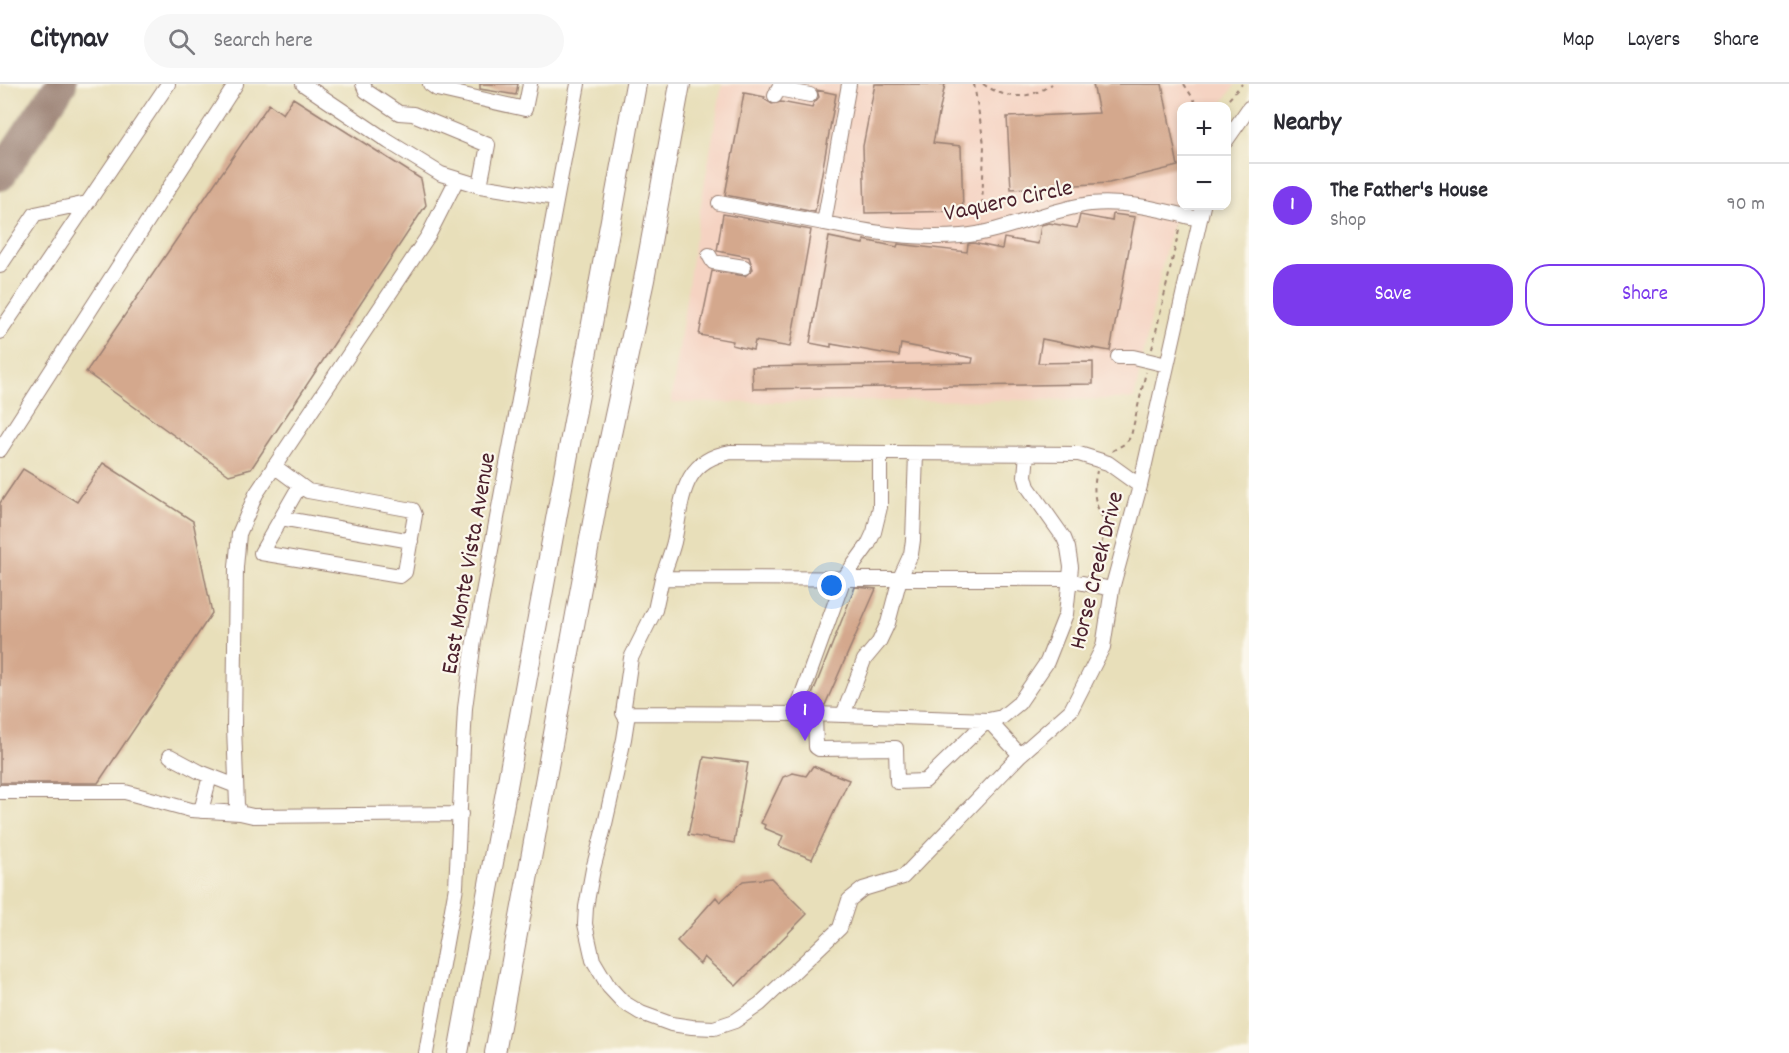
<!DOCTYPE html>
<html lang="en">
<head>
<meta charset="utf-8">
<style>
  body { margin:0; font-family:Dekko,sans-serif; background:#f7f7f7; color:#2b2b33 }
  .controls { position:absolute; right:18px; top:18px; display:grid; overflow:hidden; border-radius:12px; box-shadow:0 3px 9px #0003 }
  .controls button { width:54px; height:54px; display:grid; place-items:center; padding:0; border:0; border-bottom:2px solid #e1e1e2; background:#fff; color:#2b2b33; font:30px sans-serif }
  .you { position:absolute; left:832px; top:502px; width:21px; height:21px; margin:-15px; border:4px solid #fff; border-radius:50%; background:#1a73e8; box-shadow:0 0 0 9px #1a73e833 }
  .badge { display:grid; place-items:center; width:39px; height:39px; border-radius:50%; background:#7c3aed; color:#fff; font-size:20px; font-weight:700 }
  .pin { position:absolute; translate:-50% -50px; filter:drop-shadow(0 2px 3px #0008) }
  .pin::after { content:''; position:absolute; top:32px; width:21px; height:18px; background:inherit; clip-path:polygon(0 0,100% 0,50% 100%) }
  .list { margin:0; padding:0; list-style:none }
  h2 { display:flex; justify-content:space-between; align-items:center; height:78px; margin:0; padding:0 24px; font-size:26px }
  h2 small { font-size:20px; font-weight:400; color:#7c7c81 }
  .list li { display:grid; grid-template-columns:39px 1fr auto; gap:18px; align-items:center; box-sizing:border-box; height:84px; padding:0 24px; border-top:2px solid #e1e1e2 }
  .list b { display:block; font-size:22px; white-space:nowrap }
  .list p { margin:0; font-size:20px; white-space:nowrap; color:#7c7c81 }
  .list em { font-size:20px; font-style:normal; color:#7c7c81 }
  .actions { display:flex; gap:12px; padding:18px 24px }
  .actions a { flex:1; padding:14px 0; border:2px solid #7c3aed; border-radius:24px; text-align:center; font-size:21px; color:#7c3aed }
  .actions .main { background:#7c3aed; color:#fff }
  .icon { flex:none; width:33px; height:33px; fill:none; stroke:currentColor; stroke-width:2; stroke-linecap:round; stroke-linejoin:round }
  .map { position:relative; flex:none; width:1249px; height:969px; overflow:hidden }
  header { display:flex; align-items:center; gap:36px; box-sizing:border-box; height:84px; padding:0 30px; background:#fff; border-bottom:2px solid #e1e1e2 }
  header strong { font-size:28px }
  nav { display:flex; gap:33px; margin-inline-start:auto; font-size:21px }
  .search { width:420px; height:54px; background:#f7f7f7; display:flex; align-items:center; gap:15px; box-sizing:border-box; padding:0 21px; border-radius:33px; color:#7c7c81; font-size:22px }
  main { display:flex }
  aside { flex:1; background:#fff }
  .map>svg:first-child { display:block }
</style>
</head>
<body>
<header>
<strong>Citynav</strong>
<div class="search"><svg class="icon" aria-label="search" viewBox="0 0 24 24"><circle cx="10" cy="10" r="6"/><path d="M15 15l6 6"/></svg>Search here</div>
<nav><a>Map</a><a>Layers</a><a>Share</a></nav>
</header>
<main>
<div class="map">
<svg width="1249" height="969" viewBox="0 0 1249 969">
  <rect width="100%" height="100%" fill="#fbf7ec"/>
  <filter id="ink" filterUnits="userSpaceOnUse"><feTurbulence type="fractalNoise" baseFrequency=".0167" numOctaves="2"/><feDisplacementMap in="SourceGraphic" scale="12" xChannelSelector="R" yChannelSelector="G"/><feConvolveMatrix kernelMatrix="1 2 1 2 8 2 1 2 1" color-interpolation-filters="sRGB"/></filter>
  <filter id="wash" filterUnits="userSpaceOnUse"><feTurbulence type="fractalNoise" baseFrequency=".008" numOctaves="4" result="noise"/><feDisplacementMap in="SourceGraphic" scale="24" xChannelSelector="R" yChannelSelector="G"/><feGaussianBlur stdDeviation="1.35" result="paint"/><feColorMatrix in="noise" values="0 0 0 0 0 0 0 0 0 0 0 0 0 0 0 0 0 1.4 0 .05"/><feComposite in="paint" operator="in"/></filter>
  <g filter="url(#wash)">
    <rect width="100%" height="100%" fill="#e8dfba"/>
    <path fill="#f5d3c2" d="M722,0H1236L1220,22H1182L1181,106L1164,173L1134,315L671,319L694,160Z"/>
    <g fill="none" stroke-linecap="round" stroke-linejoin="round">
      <path stroke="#997f72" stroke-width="32" d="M0,91L61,0"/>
    </g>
    <g id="blocks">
      <path fill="#d4a88d" d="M480,0H518L516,11L480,5Z
        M875,0H945L933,59L961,62L963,127L865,129L863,62Z
        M1093,0H1162L1178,82L1109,99L1011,105L1007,33L1099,29Z
        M817,6L836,10L815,128L725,111L744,9L765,13L764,15L772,20L781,18L812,24L813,20L819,13Z
        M293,14L421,95L426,121L251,385L229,391L86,288L269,20L283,30Z
        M723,130L811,146L790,263L755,257L753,266L732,261L733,257L699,251L712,187L745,192L753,185L749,173L717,167Z
        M1113,130L1135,133L1110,267L1093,264V265L1042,255L1038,279L1093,278V300L753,305L752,283L972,279L973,274L901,260L899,272L831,260V263L810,259L829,153L863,160L864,156L897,163L898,160L967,168L968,160L973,159L1002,165L1004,154L1038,160L1041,141L1049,139L1077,144L1080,131L1112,137Z
        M103,379L193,437L212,529L98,699H0V419L23,385L77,418Z
        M855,503L876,505L825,621H817L810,616Z
        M704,673L748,679L734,759L688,751Z
        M813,682L849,696L812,775L779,762L783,752L764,744L765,741L761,739L783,693L793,689L806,692Z
        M771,794L807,830L736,902L704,873L700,880L677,857L716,813L720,818L743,797Z"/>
    </g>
  </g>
  <g filter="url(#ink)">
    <use href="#blocks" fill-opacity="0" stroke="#997f72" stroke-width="1.5"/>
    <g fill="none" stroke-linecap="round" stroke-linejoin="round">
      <g stroke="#997f72" stroke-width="16">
        <path id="minor" d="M303,0L389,58L441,90L480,102L556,114
          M363,0L366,7L399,29L413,30L488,61L480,102
          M430,0L437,5L525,25L530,0
          M849,0L824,139C870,148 914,156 961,152C1005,148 1046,126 1090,120C1127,116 1164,127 1199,135
          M775,12L778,5L810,11
          M1226,57L1249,24
          M457,95L428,152L256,410L239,450L236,483L234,643L237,721L240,729L253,732L461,730
          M719,119L824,139
          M709,171L713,178L744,183
          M0,182L35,130L87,119
          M0,248L168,0
          M1118,273H1133L1167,281
          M0,366L236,0
          M274,382L308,407L413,426L415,431L405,488L400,492L261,469L300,401
          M281,434L411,457
          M662,494C666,482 671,470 674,458C683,418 679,377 731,368L1079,370L1108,379L1140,402
          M623,629L627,636L624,655L605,740L593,785L586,823L585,840L593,876L609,903L623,918L641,929L671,940L692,943L714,944L735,937L760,920L840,844L849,816L863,805L903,793L1020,671L1071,626L1103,563L1112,505L1140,402L1203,122
          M795,630L844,494L868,461L874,448L880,423V370
          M815,630L988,636L1002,633L1019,619L1047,578L1066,530L1071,483L1068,464L1064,454L1028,403L1025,392L1027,369
          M843,631L864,576L879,558L888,539L900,494L911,470L913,456L916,370
          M1020,671L988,636L925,697L897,698L896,664L819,665L816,663L815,630L623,629L631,574L655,526L662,494L1063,495L1112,505
          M170,672L200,688L236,702
          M0,708H125L191,726L240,729
          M201,727L210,692
          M426,969L456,803L465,624L474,557L578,0"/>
      </g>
      <g stroke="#997f72" stroke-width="22">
        <path id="highway" d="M458,969L636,0
          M495,969L599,406L644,196L680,0"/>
      </g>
      <path stroke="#997f72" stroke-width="2" stroke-dasharray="4.5 4.5" stroke-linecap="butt" d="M974,0L984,60L982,130
        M983,0C1006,16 1029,16 1052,0
        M1184,0L1198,22
        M1223,22L1242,0
        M1152,265L1180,142
        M1112,367L1126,359L1131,352L1146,288
        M1096,485L1106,439C1094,421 1092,408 1097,387"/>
      <use href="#minor" stroke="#fff" stroke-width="14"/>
      <use href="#highway" stroke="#fff" stroke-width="20"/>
    </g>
  </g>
  <g text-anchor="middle" stroke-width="4.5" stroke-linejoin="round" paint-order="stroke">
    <g font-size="24" fill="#4a1f2b" stroke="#fbf7ec">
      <text transform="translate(1008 115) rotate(-12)" y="8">Vaquero Circle</text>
      <text transform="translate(467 479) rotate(-80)" y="8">East Monte Vista Avenue</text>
      <text transform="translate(1095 486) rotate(-76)" y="8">Horse Creek Drive</text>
    </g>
  </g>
</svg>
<div class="controls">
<button>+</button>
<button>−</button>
</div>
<div class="you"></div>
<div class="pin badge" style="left:805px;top:657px">1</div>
</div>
<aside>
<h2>Nearby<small></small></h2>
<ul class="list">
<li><span class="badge">1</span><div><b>The Father's House</b><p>Shop</p></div><em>90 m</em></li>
</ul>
<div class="actions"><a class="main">Save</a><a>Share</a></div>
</aside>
</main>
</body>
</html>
